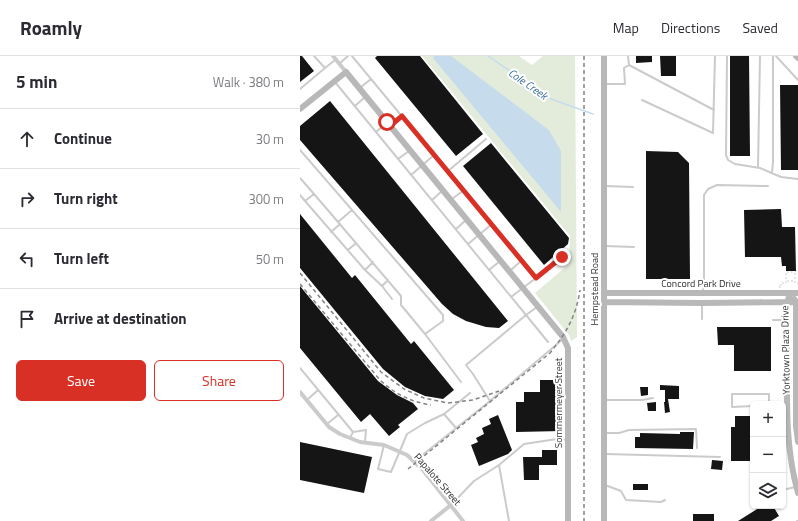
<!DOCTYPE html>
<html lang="en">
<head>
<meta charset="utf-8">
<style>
  body { margin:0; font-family:"Titillium Web",sans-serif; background:#f2f2f3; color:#2b2b33 }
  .controls { position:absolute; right:12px; bottom:12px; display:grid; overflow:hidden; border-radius:6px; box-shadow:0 1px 3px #0004 }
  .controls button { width:36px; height:36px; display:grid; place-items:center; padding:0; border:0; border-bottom:1px solid #e1e1e2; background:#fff; color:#2b2b33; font:20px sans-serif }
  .stop { position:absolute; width:12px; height:12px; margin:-9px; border:3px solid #d93025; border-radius:50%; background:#fff }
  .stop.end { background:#d93025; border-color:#fff; box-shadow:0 1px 4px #0008 }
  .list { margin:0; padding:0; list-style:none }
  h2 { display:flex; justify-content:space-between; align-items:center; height:52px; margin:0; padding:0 16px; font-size:17px }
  h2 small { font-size:13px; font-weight:400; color:#7c7c81 }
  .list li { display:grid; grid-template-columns:26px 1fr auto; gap:12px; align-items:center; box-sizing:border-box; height:60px; padding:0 16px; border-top:1px solid #e1e1e2 }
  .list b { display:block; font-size:15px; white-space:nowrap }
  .list em { font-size:13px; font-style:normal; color:#7c7c81 }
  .actions { display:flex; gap:8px; padding:12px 16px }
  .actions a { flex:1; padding:9px 0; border:1px solid #d93025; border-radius:6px; text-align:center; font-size:14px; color:#d93025 }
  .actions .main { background:#d93025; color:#fff }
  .icon { flex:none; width:22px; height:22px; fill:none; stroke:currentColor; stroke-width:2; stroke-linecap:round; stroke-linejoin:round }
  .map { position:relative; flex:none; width:498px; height:465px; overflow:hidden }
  header { display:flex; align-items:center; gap:24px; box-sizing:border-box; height:56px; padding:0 20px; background:#fff; border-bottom:1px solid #e1e1e2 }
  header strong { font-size:19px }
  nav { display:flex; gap:22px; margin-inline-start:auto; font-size:14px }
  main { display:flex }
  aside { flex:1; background:#fff }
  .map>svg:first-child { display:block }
</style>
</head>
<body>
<header>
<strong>Roamly</strong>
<nav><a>Map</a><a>Directions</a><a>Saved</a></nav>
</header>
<main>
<aside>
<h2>5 min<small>Walk · 380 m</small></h2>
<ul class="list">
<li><svg class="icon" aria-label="ahead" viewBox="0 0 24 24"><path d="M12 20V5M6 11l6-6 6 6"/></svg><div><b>Continue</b></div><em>30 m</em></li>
<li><svg class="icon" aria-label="right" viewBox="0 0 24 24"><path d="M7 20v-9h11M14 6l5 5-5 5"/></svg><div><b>Turn right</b></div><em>300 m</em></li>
<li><svg class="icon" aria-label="left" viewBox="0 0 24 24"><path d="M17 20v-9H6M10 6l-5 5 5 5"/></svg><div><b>Turn left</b></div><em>50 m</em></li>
<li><svg class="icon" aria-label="arrive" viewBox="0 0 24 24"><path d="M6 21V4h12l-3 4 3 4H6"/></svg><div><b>Arrive at destination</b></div></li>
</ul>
<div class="actions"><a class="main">Save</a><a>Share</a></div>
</aside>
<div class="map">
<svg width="498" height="465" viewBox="0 0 498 465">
  <rect width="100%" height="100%" fill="#fff"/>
  <path fill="#e3ecdb" d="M122,0H219L232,9L243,0H275L277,281L271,285L269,279L235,237L269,208L270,180Z"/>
  <path fill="#c6dced" d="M134,0H151L249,74L261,95V156L133,2Z"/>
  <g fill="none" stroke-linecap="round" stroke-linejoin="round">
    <path stroke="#c6dced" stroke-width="1.5" d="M188,0L251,43L293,58"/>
  </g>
  <path fill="#151515" d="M0,0H2L14,15L0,26Z
    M77,0H120L183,78L156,100L75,2Z
    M336,0H352V6L336,7Z
    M360,0H376V20H361Z
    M430,0H449L450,100H430Z
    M480,29H498V114H481Z
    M30,45L208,265L199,272L186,271L166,265L153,258L142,248L0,84V70Z
    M191,87L269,182L268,188L244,209L163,110Z
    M346,95L378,96L389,107L390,223H346Z
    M481,153L482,171H495L496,215H486V210H482L481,201H445L444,154Z
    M0,158L52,222L55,219L111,288L114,285L154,334L143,343L125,340L105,331L83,313L0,212Z
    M0,230L78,325L97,339L113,347L118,353L98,369L100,371L89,380L70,358L61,366L0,292Z
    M417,271H471V315H434V289H418Z
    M240,324H261L262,375L216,376V346H224V336H240Z
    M360,329L379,330V343H368L370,356L365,357L364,346H365V334H360Z
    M340,331H348V339L341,340Z
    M356,346V355H348L347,347Z
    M198,359L212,394L208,398L179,410L171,389L178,386L176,382L184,378L182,372L191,368L189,363Z
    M435,360H453V405H431V371H435Z
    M380,376H394L393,393L335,392V381H340V377L380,378Z
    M0,386L72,401L64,437L0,424Z
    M242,394H257V409H239V424H224L223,401H242Z
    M412,404L423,405L422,414L411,413Z
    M333,428H348V434H333Z
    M462,450H473L479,460L471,465H438Z
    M393,458H414V465H393Z"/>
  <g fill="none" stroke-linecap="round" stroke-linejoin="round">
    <path stroke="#cbcbcb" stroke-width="1" stroke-dasharray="2 2" stroke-linecap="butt" d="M495,217V227H498
      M487,225H494
      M480,232L479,229H482V227H486V216H495L498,214"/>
    <path stroke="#cbcbcb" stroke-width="2" d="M14,0L25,12L35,4
      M52,0L236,222L262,201
      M328,0L329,9
      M427,0L426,99L428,104L435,108L460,112L481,121L498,123
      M476,0L498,24
      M40,7L48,0
      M35,26L226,259L237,251
      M305,28H325L324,12L329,9L414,54
      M61,31L71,23
      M0,33L25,12
      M342,44L413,77L415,0
      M55,50L65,41
      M91,69L102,60
      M76,76L86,67
      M0,94L143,259V265L125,278L161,326
      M98,103L109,95
      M458,111L460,0
      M148,115L186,83
      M472,117L473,106V0
      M111,119L134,99
      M0,122L14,138
      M305,130L333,131
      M0,139L5,145L14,138L38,166L52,154
      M152,143L164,134
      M132,144L142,135
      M5,145L65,214L82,230
      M38,166L101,240V249L125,278
      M156,173L166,164
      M31,176L40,168
      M168,188L192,168
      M305,190L334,191
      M48,194L56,187
      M65,214L73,206
      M189,214L200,205
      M211,214L222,204
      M88,224L82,230L92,243
      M403,236L404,223V139L408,133L417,129L468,130
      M211,241L236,222
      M402,263V248
      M473,264H485
      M0,312L53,376L50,382
      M7,344L18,334
      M305,344H342L353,342
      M190,345L173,318L166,309L226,259L248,286
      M453,350L432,351V338H469V348
      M27,368L38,359
      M156,372L144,358L170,337
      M53,376L66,374L65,386
      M305,377H319L329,374L396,373L397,392
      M84,389L78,413L91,416L107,378L125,367L144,358
      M305,398L420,401
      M115,405L190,345L263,283
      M199,409L209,465
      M305,429L321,435L326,444L361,446L365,444
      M483,434L495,431
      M152,448L174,425L199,409L224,388L257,383L267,384
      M497,465H498"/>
    <path stroke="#cbcbcb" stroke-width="4" d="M33,0L46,16
      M0,336L29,371L40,378L60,386L84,389L107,399L123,414L163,465
      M131,465L151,449"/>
    <path stroke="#b8b8b8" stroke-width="6" d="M304,0V465
      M496,0L498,2
      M0,53L46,16L263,281L268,292V465
      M304,237H498
      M490,237C484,256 486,278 487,297C487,344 485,391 498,437
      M494,243L496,246V370L498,386
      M304,246L402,247L498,246"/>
    <path stroke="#838383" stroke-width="1.5" stroke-dasharray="4 3" stroke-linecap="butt" d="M284,0V465
      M0,217L81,316L104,333L124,342L148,347L173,344L199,335
      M0,228L80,324C95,338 111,346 131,349
      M108,413L250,297C267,276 276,260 280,234"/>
  </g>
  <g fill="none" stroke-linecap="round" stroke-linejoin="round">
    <path stroke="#d93025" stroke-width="5" d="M87,66L90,70L102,60L236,222L262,201"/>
  </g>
  <g text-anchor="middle" stroke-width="4" stroke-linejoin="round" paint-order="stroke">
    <g font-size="10" fill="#2e2e2e" stroke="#fff">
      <text x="401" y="231">Concord Park Drive</text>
      <text transform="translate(294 233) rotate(-90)" y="4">Hempstead Road</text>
      <text transform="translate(485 294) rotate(-91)" y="4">Yorktown Plaza Drive</text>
      <text transform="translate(258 347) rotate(-90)" y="4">Sommermeyer Street</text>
      <text transform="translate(138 423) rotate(49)" y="4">Papalote Street</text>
    </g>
    <g font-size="11" font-style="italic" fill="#386c95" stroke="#fff">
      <text transform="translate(228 28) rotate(35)" y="4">Cole Creek</text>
    </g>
  </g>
</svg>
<div class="controls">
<button>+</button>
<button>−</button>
<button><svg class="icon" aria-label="layers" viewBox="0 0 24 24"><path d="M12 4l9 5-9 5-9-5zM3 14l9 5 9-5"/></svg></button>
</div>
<div class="stop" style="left:87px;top:66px"></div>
<div class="stop end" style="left:262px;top:201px"></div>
</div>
</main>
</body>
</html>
